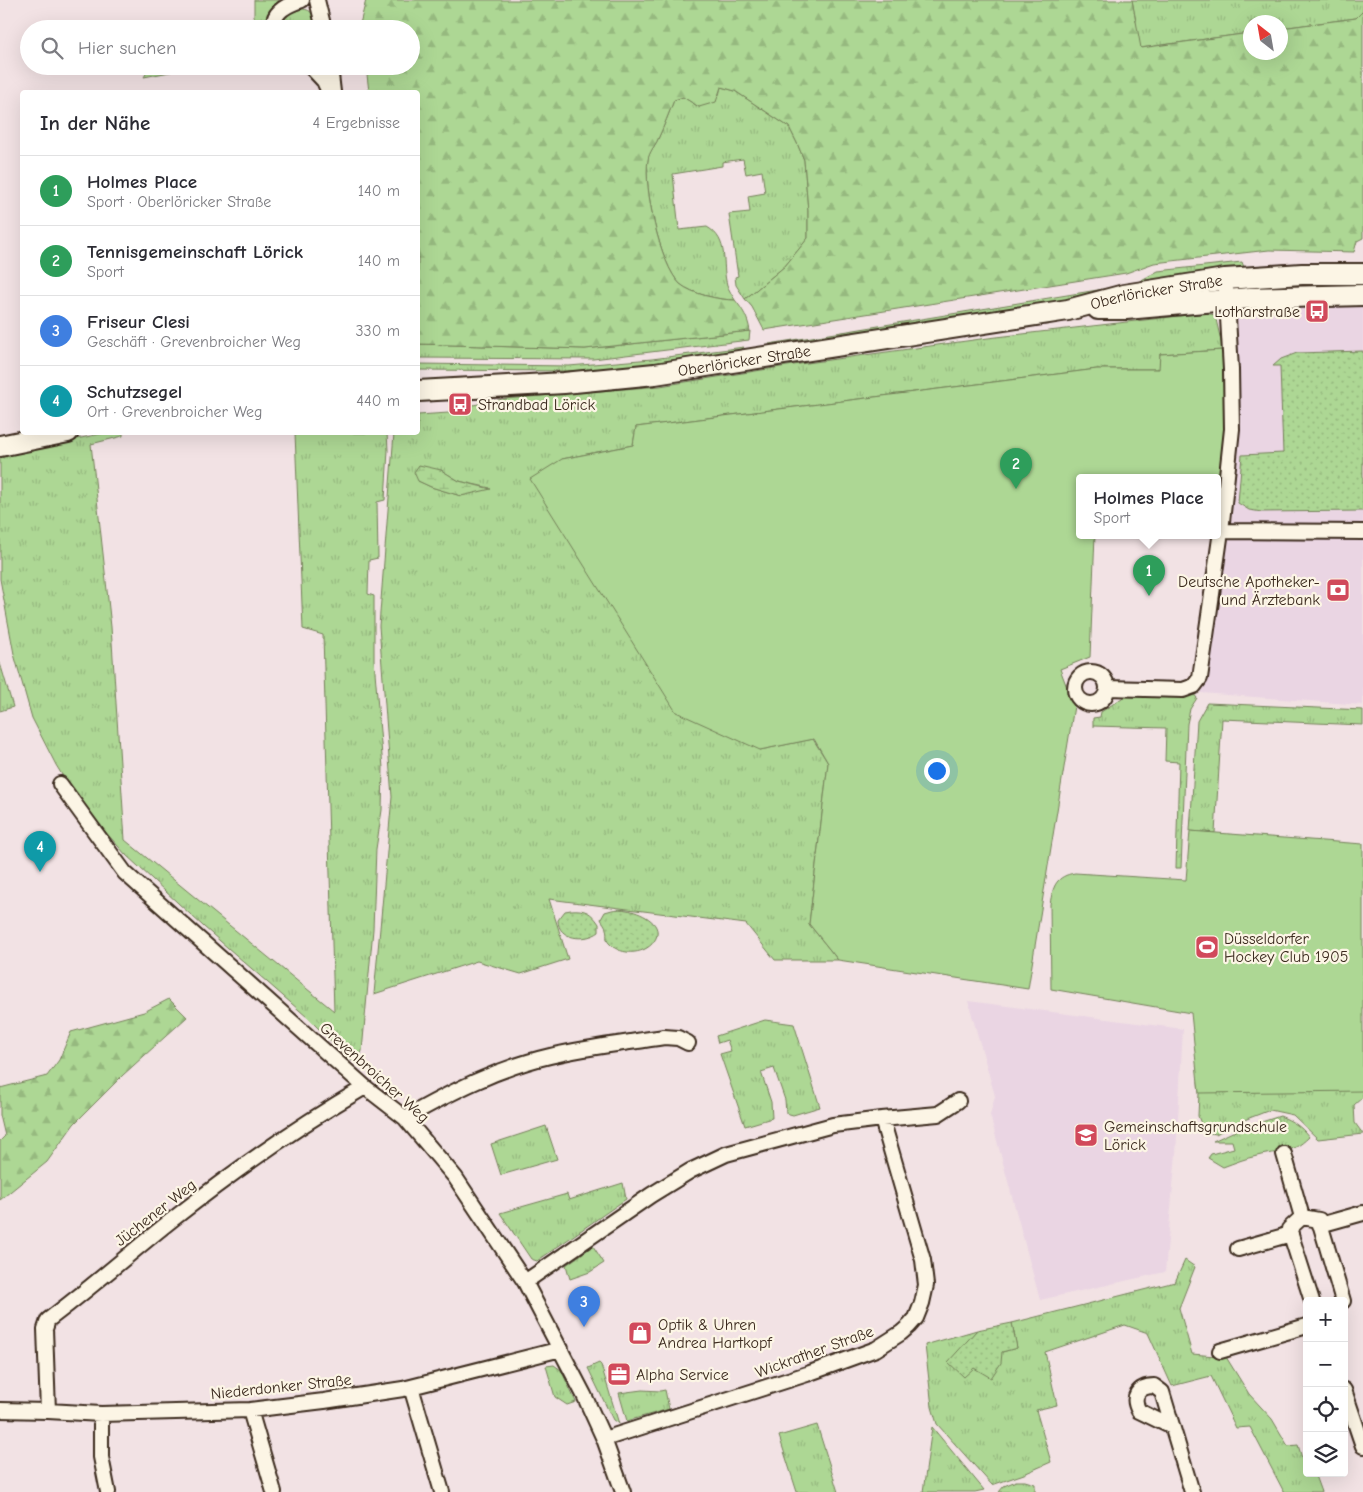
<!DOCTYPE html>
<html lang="de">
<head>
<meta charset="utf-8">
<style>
  body { margin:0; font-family:"Comic Neue",sans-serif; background:#f2f2f3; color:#2b2b33 }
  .controls { position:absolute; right:15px; bottom:15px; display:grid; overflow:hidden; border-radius:5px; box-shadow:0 5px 20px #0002 }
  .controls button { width:45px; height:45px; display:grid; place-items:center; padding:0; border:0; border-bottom:1px solid #e1e1e2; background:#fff; color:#2b2b33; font:25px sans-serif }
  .compass { position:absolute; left:1243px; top:15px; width:45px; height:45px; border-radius:50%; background:#fff; box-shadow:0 5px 20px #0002; rotate:329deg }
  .you { position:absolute; left:936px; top:770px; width:18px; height:18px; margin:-12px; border:4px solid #fff; border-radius:50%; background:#1a73e8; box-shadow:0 0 0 8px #1a73e833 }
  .badge { display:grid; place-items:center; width:32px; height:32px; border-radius:50%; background:#0b8043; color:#fff; font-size:16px; font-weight:700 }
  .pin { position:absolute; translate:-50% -41px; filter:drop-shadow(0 1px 2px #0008) }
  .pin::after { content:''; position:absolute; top:26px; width:18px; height:15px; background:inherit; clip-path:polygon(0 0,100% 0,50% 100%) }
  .popup { position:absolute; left:1076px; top:474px; width:145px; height:65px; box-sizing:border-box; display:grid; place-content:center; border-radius:5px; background:#fff; filter:drop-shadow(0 1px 4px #0005); font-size:16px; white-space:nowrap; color:#7c7c81 }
  .popup b { font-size:19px; color:#2b2b33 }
  .popup::after { content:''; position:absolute; left:50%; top:100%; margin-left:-10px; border:10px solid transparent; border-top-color:#fff }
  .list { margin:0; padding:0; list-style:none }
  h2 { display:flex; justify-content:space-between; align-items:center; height:65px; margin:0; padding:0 20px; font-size:21px }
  h2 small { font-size:16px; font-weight:400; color:#7c7c81 }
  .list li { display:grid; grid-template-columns:32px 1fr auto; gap:15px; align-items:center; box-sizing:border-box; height:70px; padding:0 20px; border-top:1px solid #e1e1e2 }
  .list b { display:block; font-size:19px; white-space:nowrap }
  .list p { margin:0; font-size:16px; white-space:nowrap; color:#7c7c81 }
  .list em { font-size:16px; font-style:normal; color:#7c7c81 }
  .icon { flex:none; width:28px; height:28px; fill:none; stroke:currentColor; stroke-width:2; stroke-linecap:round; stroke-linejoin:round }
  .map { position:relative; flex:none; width:1363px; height:1492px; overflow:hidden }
  .search { position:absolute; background:#fff; box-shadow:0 5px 20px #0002; left:20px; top:20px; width:400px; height:55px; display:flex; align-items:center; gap:12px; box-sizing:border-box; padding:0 18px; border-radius:28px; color:#7c7c81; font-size:19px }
  .panel { position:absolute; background:#fff; box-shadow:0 5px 20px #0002; left:20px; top:90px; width:400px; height:345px; border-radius:5px }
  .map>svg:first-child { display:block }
</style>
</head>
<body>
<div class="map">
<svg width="1363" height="1492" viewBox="0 0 1363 1492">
  <defs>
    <pattern id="grass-tufts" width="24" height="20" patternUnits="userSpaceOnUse" patternTransform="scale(1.25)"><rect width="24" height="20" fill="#add794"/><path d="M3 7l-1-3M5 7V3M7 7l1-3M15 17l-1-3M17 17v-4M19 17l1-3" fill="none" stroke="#96b97f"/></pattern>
    <pattern id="forest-firs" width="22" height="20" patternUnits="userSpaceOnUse" patternTransform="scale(1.25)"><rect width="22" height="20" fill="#add794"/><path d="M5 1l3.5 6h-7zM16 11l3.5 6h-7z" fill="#96b97f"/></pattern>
    <pattern id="wetland-marsh" width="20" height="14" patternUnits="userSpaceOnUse" patternTransform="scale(1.25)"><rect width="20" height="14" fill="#add794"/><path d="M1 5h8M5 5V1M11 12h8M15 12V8" fill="none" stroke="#96b97f"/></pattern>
    <pattern id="park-dots" width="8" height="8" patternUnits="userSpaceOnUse" patternTransform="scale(1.25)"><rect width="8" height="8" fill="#add794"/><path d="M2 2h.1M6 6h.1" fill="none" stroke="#96b97f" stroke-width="1.8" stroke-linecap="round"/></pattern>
  </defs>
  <rect width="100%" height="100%" fill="#f2e2e4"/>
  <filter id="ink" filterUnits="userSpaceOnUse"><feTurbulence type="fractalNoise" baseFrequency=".02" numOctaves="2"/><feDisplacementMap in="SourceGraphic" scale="10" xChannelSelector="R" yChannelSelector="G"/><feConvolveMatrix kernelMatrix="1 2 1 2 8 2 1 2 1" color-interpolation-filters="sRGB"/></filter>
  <g filter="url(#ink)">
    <path fill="#ead5e3" d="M1363,300V705L1201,693L1224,529L1232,321L1247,303Z
      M968,1001L1183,1029L1176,1154L1165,1272L1040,1300L990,1115L995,1096Z"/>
    <path fill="url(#grass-tufts)" stroke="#748059" fill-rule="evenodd" d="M254,0H279L274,8L269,29H254Z
      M1132,0H1363V11L1356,18L1281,28L1280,22H1250V33L1140,48Z
      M301,9C314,9 315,18 316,29H284C283,16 289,11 301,9Z
      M151,66H200L144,77Z
      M721,87L735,91L789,127L797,143L804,160L808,211V238L785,266L745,299L736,285L735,277L738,276L729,214L750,212L748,196L765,193L762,171L746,174L743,159L722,162V166L673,174L679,230L707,227C730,240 721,264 727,285C729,290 732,295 735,300C719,300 692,294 680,284C660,265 643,186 648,159C649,152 655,146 658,139C664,126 669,113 674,100L683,97L699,107L719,95Z
      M1242,262L1245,270L777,347L769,344L1128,285L1136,283L1158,271Z
      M1205,313L1215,315L1223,350L1160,354V369H1097L636,427L633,445L562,459L760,750L813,739L828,763L809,924L838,960H775L746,924L549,899L568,959L521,974L477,961L374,994L392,797L379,626L394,433L418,432V415L464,412L463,407L504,399L660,386L800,364L988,338ZM441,470L459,481L490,488L461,496L431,487L418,481Z
      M750,331L749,340L593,359L418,358V344L585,349Z
      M744,347L739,352L623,367L569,371L418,370V364L569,366L652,359Z
      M105,433H123V436L91,444L111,627L125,840L334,1011L323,635L303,629L295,433H387L388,450L385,500L377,502L378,558L369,560L368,594L374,596V660L383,768L382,810L376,849L373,929L362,1051L358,1062L350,1060L307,1017L204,927L126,855L78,801L56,765L32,718L14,654L0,579V455Z
      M0,663L13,707L0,711Z
      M1193,693L1197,698L1190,709L1187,724L1181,868H1176L1179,762L1165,761L1166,728L1093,726V718L1100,717L1101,712L1128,694Z
      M1207,703L1363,710V725L1222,719L1215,833L1190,831L1197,721Z
      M765,1020L794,1024L820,1107L793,1115L786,1113L785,1100L774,1068L761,1072L771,1102L772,1118L745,1126L720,1054L731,1051L727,1040L718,1043L716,1036Z
      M1198,1081L1363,1083V1097L1354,1105L1355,1123L1363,1134L1318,1139L1293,1115L1270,1110L1239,1122L1216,1134L1204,1132L1198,1116L1199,1093Z
      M1280,1116C1292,1121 1301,1126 1309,1137C1291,1155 1280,1150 1257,1156C1246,1158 1234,1163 1223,1167L1208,1158L1211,1154L1234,1148L1232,1141H1213L1237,1130Z
      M546,1126L557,1159L501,1175L491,1144Z
      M623,1183L626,1199L537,1261L531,1259L500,1213L567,1194L569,1200Z
      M593,1246L604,1263L590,1272L570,1279L566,1265Z
      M1185,1260L1195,1267L1179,1308L1192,1354L1226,1357L1249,1394L1272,1419L1288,1446L1298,1445L1302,1458L1307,1462V1473H1314L1321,1492H1284L1250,1427L1236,1428L1211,1376L1172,1386L1148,1333L1125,1325L1045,1352L1057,1405L1036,1410L1051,1462L1024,1474L992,1485L937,1424L932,1407L925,1345L977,1330L965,1345L973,1368L1002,1352L1017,1348L1012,1323L1175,1282Z
      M599,1363L601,1365L619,1424L613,1420L588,1368Z
      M554,1365L561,1370L576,1402L567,1405L555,1397L546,1366Z
      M642,1390L660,1391L665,1390L669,1409L627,1421L619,1393Z
      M817,1425L838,1492H797L779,1436Z
      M932,1427L984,1490L975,1492H923Z
      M1016,1481H1025L1035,1484V1492H999L1004,1486Z"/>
    <path fill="url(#forest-firs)" stroke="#748059" d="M366,0H1132L1141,48L1250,33V52H1280L1281,28L1356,18L1363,11V238L1357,241L1354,252L1269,250L1154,263L1126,273L764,330L752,307L745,299L785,266L808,238V211L804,160L797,143L789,127L735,91L721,87L716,102L699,107L683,97L674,100C669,113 664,126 658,139C655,146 649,152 648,160C643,186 660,265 680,284C692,294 719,300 735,300C743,310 748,318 750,331L585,349L418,344V92H369L366,66H411V29H361L360,24Z
      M169,999L187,1017L123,1075L74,1124L47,1162L0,1200V1141L5,1136L0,1115V1088L47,1076L59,1060L71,1032L144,1012Z"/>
    <path fill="url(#wetland-marsh)" stroke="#748059" d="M419,465L441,470L459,481L491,489L461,496L431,487L418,481L414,472Z"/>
    <path fill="url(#park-dots)" stroke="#748059" d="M1363,351V511L1262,512L1249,510L1238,503L1242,455L1283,453L1280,366H1273L1281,359L1297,353Z
      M571,910C585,909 591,912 599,924V932C586,942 558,940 558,920L565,911Z
      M612,910C617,909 622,909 627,910C639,912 663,922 656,938C648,955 621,957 609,943C605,939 608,934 606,929C606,925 602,922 601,919L605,912Z
      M1012,1323L1017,1348L1002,1352L1001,1363L991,1378L974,1368L964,1377L948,1362L977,1330Z"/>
    <path fill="#add794" stroke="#748059" d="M1223,350L1225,431L1218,499V477H1080V535H1095L1090,657L1060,669L1074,706L1028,989L838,960L809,924L828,763L814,739L760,750L676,712L530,479L562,459L633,445L636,427L1097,369H1159L1160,354Z
      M1190,831L1363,844V1091L1199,1093L1191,1013L1051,989L1050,904C1053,886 1056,876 1075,873L1186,880Z"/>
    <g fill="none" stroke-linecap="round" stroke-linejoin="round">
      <g stroke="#3b2a1e" stroke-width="18">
        <path id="minor" d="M317,0L324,29
          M275,29C270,12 289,4 302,0
          M310,66L324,81L329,92
          M330,66L333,92
          M1221,531L1363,532
          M1075 688a16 16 0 1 1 32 0a16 16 0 1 1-32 0Z
          M1107,688L1183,690L1194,686L1200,678L1221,531L1232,429L1231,370L1227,300L1225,279
          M60,784L125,873L365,1087L405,1118L455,1177L525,1282L584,1395L604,1439L623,1492
          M405,1118C451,1092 498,1068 550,1056C587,1047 626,1043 664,1037L678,1038L688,1043
          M1284,1154L1302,1217
          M1320,1225L1363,1213
          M1238,1249L1291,1234
          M525,1282L651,1195L690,1171L726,1154L833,1125L882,1119L938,1114L958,1101
          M1312,1301L1289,1229L1302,1217L1319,1220L1343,1301
          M1220,1351L1307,1326
          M411,1387L442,1492
          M1344,1390L1363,1446
          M0,1410L48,1411L101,1414L250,1410L324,1401L403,1389L561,1349
          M250,1410L274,1492
          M48,1411L45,1329L48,1320C91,1288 131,1252 173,1219C234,1171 298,1126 365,1087
          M101,1414V1457L108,1492
          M1172,1427L1139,1411C1131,1397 1138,1386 1154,1386L1162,1392L1192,1492
          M604,1439L807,1374L876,1349L901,1333L909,1326L916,1318L922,1303L926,1285L923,1260L882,1119"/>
      </g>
      <g stroke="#3b2a1e" stroke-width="24">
        <g id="secondary">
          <path d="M1098,309H1126L1250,298L1363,295"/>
          <path id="s1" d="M418,391L564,383L655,374L1068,310L1124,295L1225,279L1302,274H1363"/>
          <path d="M0,446L68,432"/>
        </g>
      </g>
      <use href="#minor" stroke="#fcf5e5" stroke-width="14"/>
      <use href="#secondary" stroke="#fcf5e5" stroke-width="20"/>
    </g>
  </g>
  <defs>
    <g id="bus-square" transform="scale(1.25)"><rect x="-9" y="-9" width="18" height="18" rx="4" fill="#d1495b" stroke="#fcf5e5"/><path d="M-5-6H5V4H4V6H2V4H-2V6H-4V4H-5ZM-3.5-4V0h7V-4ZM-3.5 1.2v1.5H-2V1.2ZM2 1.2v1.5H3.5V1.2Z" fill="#fff"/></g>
    <g id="bank-square" transform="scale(1.25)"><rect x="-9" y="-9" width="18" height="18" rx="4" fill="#d1495b" stroke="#fcf5e5"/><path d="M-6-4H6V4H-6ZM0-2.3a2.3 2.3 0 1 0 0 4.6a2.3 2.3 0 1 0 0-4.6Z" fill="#fff"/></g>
    <g id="stadium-square" transform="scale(1.25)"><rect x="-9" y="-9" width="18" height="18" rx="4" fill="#d1495b" stroke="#fcf5e5"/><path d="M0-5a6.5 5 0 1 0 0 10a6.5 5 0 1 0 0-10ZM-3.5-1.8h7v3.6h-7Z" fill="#fff"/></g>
    <g id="school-square" transform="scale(1.25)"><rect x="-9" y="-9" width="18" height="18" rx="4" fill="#d1495b" stroke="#fcf5e5"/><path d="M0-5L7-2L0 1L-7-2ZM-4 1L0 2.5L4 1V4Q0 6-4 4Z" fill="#fff"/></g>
    <g id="shop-square" transform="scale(1.25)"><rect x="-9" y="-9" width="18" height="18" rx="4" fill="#d1495b" stroke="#fcf5e5"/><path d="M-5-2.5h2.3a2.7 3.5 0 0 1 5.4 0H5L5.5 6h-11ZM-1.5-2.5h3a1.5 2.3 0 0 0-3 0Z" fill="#fff"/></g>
    <g id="office-square" transform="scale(1.25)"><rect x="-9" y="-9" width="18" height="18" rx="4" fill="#d1495b" stroke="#fcf5e5"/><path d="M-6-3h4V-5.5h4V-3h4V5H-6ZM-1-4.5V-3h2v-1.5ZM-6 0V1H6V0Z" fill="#fff"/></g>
  </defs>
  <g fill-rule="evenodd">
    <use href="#bus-square" x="1317" y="311"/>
    <use href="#bus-square" x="460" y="404"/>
    <use href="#bank-square" x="1338" y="590"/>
    <use href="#stadium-square" x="1207" y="947"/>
    <use href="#school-square" x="1086" y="1135"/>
    <use href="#shop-square" x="640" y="1333"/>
    <use href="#office-square" x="619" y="1374"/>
  </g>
  <g text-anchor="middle" stroke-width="4.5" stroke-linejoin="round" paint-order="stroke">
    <g font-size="16" fill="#3b2a1e" stroke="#fcf5e5">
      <text dy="6" stroke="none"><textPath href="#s1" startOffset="746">Oberlöricker Straße</textPath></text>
      <text dy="6" stroke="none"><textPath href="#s1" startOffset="328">Oberlöricker Straße</textPath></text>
      <text transform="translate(375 1072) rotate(42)" y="6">Grevenbroicher Weg</text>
      <text transform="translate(155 1212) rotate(-38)" y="6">Jüchener Weg</text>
      <text transform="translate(814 1351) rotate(-20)" y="6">Wickrather Straße</text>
      <text transform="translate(281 1386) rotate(-6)" y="6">Niederdonker Straße</text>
    </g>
    <g font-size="16" fill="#3b2a1e" stroke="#fcf5e5" text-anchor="start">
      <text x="1300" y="317" text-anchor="end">Lotharstraße</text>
      <text x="478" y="410">Strandbad Lörick</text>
      <text x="1320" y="587" text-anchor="end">Deutsche Apotheker-<tspan x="1320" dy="18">und Ärztebank</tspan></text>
      <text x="1224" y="944">Düsseldorfer<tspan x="1224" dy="18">Hockey Club 1905</tspan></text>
      <text x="1104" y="1132">Gemeinschaftsgrundschule<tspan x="1104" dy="18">Lörick</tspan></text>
      <text x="658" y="1330">Optik &amp; Uhren<tspan x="658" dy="18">Andrea Hartkopf</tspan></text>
      <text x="636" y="1380">Alpha Service</text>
    </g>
  </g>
</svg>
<div class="controls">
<button>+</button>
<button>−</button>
<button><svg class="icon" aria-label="locate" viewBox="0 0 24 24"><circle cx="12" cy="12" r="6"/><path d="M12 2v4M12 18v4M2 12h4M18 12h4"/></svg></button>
<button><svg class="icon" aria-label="layers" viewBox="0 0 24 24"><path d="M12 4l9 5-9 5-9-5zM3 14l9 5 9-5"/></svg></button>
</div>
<svg class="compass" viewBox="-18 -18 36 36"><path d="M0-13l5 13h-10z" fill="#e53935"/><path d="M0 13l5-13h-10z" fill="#7c7c81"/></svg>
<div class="you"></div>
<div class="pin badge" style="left:1149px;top:596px;background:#2e9e5b">1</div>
<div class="popup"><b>Holmes Place</b>Sport</div>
<div class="pin badge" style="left:1016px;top:489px;background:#2e9e5b">2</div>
<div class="pin badge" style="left:584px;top:1327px;background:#3f7fe0">3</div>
<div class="pin badge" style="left:40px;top:872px;background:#0f9aa8">4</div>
<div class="search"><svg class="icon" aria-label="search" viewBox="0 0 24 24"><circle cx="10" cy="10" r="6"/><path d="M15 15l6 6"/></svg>Hier suchen</div>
<section class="panel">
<h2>In der Nähe<small>4 Ergebnisse</small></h2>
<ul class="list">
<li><span class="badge" style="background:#2e9e5b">1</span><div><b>Holmes Place</b><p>Sport · Oberlöricker Straße</p></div><em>140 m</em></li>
<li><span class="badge" style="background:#2e9e5b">2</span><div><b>Tennisgemeinschaft Lörick</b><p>Sport</p></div><em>140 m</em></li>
<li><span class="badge" style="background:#3f7fe0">3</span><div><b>Friseur Clesi</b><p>Geschäft · Grevenbroicher Weg</p></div><em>330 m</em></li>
<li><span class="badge" style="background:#0f9aa8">4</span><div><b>Schutzsegel</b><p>Ort · Grevenbroicher Weg</p></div><em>440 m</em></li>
</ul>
</section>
</div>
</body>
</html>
